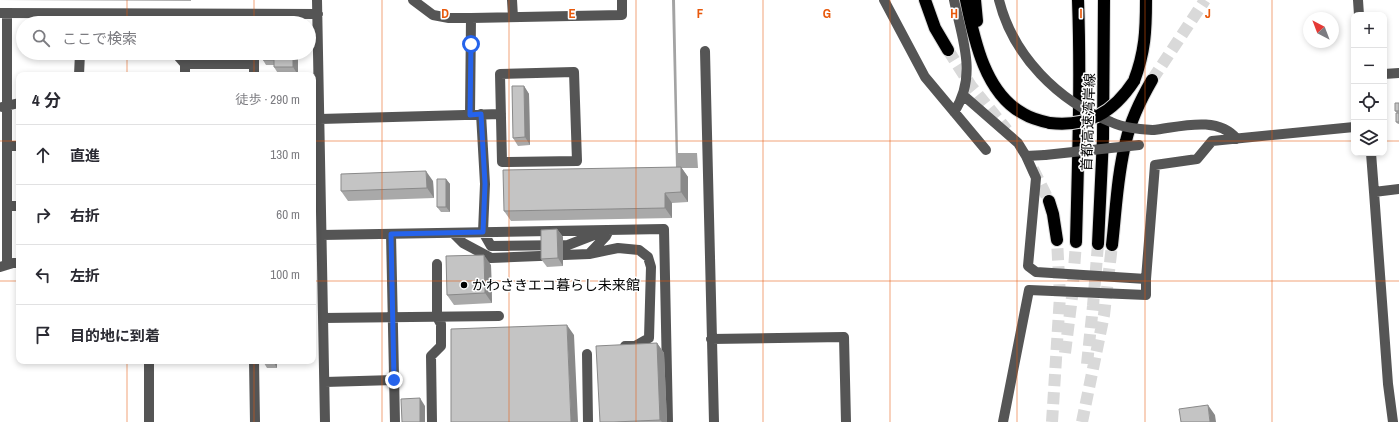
<!DOCTYPE html>
<html lang="ja">
<head>
<meta charset="utf-8">
<style>
  body { margin:0; font-family:"Archivo Narrow","Noto Sans JP",sans-serif; background:#f7f7f7; color:#2b2b33 }
  .controls { position:absolute; right:12px; top:12px; display:grid; overflow:hidden; border-radius:8px; box-shadow:0 2px 6px #0003 }
  .controls button { width:36px; height:36px; display:grid; place-items:center; padding:0; border:0; border-bottom:1px solid #e1e1e2; background:#fff; color:#2b2b33; font:20px sans-serif }
  .compass { position:absolute; left:1303px; top:12px; width:36px; height:36px; border-radius:50%; background:#fff; box-shadow:0 2px 6px #0003; rotate:318deg }
  .stop { position:absolute; width:12px; height:12px; margin:-9px; border:3px solid #2563eb; border-radius:50%; background:#fff }
  .stop.end { background:#2563eb; border-color:#fff; box-shadow:0 1px 4px #0008 }
  .list { margin:0; padding:0; list-style:none }
  h2 { display:flex; justify-content:space-between; align-items:center; height:52px; margin:0; padding:0 16px; font-size:17px }
  h2 small { font-size:13px; font-weight:400; color:#7c7c81 }
  .list li { display:grid; grid-template-columns:26px 1fr auto; gap:12px; align-items:center; box-sizing:border-box; height:60px; padding:0 16px; border-top:1px solid #e1e1e2 }
  .list b { display:block; font-size:15px; white-space:nowrap }
  .list em { font-size:13px; font-style:normal; color:#7c7c81 }
  .icon { flex:none; width:22px; height:22px; fill:none; stroke:currentColor; stroke-width:2; stroke-linecap:round; stroke-linejoin:round }
  .map { position:relative; flex:none; width:1399px; height:422px; overflow:hidden }
  .search { position:absolute; background:#fff; box-shadow:0 2px 6px #0003; left:16px; top:16px; width:300px; height:44px; display:flex; align-items:center; gap:10px; box-sizing:border-box; padding:0 14px; border-radius:22px; color:#7c7c81; font-size:15px }
  .panel { position:absolute; background:#fff; box-shadow:0 2px 6px #0003; left:16px; top:72px; width:300px; height:292px; border-radius:8px }
  .map>svg:first-child { display:block }
</style>
</head>
<body>
<div class="map">
<svg width="1399" height="422" viewBox="0 0 1399 422">
  <rect width="100%" height="100%" fill="#fff"/>
  <path fill="#a3a3a3" d="M672,0H675L678,153H697L698,168H676Z"/>
  <g fill="none" stroke-linecap="round" stroke-linejoin="round">
    <path stroke="#d9d9d9" stroke-width="12" stroke-dasharray="12 6" stroke-linecap="butt" d="M948,50L971,86L1007,130
      M1152,80L1205,0
      M1033,169L1049,201
      M1065,353L1072,297L1076,242
      M1087,364L1093,306L1098,244
      M1052,422L1060,296L1057,240
      M1082,422L1104,315L1112,245"/>
    <g stroke="#dbdbdb" stroke-width="14">
      <path id="highway" d="M925,0L935,28L948,50
        M966,0C974,39 985,94 1024,114C1032,119 1041,121 1050,123
        M975,0L977,21
        M1134,81C1145,52 1146,31 1146,0
        M1049,201L1053,214L1057,240
        M1076,242C1078,161 1081,81 1078,0
        M1098,244L1103,138L1104,0
        M1112,245C1116,211 1117,175 1126,141C1131,119 1141,99 1152,80"/>
    </g>
    <path stroke="#555" stroke-width="10" d="M317,0L325,422
      M413,0L433,15L449,18H471L622,15V0
      M512,0L513,17
      M884,0L925,77L986,150
      M954,0C962,38 978,76 954,112
      M1358,0L1359,15
      M0,13L318,14
      M7,13V265
      M705,51L714,422
      M254,53V75
      M80,55H177L185,64V75
      M185,64H254
      M574,72L577,161L502,162L500,74Z
      M1384,74L1399,73
      M79,75L80,53
      M963,95L1018,143L1026,156L1036,178L1028,266L1036,272L1146,279L1155,165L1197,159L1212,141L1354,127
      M2,107L19,103
      M481,114L485,184L483,232L491,246L568,245L599,233
      M470,115L471,18
      M320,119L501,114
      M1153,130C1180,127 1217,115 1237,139
      M7,146H19
      M1371,153L1374,192L1399,189
      M1026,156L1045,155
      M1374,192L1388,384L1393,422
      M7,206H19
      M453,233L463,243L491,258L589,254L618,248L639,250L648,257L651,267L649,338L635,346H625
      M391,234L395,422
      M322,235L664,229L668,422
      M589,254L606,236L609,230
      M0,267L13,263H19
      M323,318L499,316
      M711,339L844,337L846,422
      M587,354L588,422
      M254,361L255,422
      M325,382L394,380
      M149,422V361
      M432,422L431,356L441,346V324L437,317V264
      M1003,422L1029,290L1146,295V279"/>
    <use href="#highway" stroke="#000" stroke-width="12"/>
    <g stroke="#dbdbdb" stroke-width="14" stroke-linecap="butt">
      <path id="highway-bridge" d="M1050,123C1088,127 1113,113 1134,81"/>
    </g>
    <path stroke="#555" stroke-width="10" d="M999,0C1013,56 1058,101 1111,122C1124,128 1139,129 1153,130
      M1045,155L1139,145"/>
    <use href="#highway-bridge" stroke="#000" stroke-width="12"/>
  </g>
  <path fill="#a9a9a9" d="M0,0H191V1Z
    M263,53H298V75H279L274,67V65H266L263,60Z
    M524,86L529,94L530,145L518,146L513,138Z
    M1399,103V124H1398L1396,122L1397,113L1395,111Z
    M681,167L688,177V202L672,203V218L511,221L504,211Z
    M446,179L450,184V212H441L437,207Z
    M433,181L434,198L348,201L341,191Z
    M557,229L563,237V266L547,267L541,259Z
    M491,265L492,303L454,305L447,295Z
    M657,343L664,353L667,422H600Z
    M277,361V368H267L264,363Z
    M291,361H304V363H293Z"/>
  <path fill="#898989" d="M293,53H298V75L293,67Z
    M524,86L529,94L530,145L525,137Z
    M681,167L688,177V202L681,192Z
    M426,171L433,181L434,198L427,188Z
    M446,179L450,184V212L446,207Z
    M665,193L672,203V218L665,208Z
    M557,229L563,237V266L558,258Z
    M484,255L491,265L492,303L485,293Z
    M567,325L574,335L578,422H571Z
    M657,343L664,353L667,422H662L660,420Z
    M274,361H277V368L274,363Z
    M420,398L425,406V422H420Z
    M1208,405L1215,415L1216,422H1210Z"/>
  <path fill="#c4c4c4" stroke="#898989" d="M263,53H274V60H263Z
    M274,53H293V67H274Z
    M512,86H524L525,137L513,138Z
    M1395,103H1399V111H1395Z
    M1396,113H1399V122H1396Z
    M17,146H19V181H17Z
    M681,167V192L665,193V208L504,211L503,170Z
    M426,171L427,188L341,191V174Z
    M437,179H446V207H437Z
    M557,229L558,258L541,259V230Z
    M484,255L485,293L447,295L446,256Z
    M567,325L571,422H451V329Z
    M657,343L660,420L614,422H600L596,346Z
    M264,361H274V363H264Z
    M420,398V422H402L401,399Z
    M1208,405L1210,422H1181L1179,409Z"/>
  <g fill="none" stroke-linecap="round" stroke-linejoin="round">
    <path stroke="#2563eb" stroke-width="5" d="M394,380L391,234L483,232L485,184L481,114L470,115L471,44"/>
  </g>
  <path fill="none" stroke="#e8590c" stroke-width="1" stroke-opacity="0.55" d="M127,0V23M254,0V23M382,0V422M509,0V422M636,0V422M763,0V422M890,0V422M1017,0V422M1145,0V422M1272,0V422M127,53V75M254,53V75M0,141H19M313,141H1354M1384,141H1399M0,281H19M313,281H1399M127,361V422M254,361V422"/>
  <circle fill="#000" stroke="#fff" stroke-width="1.5" cx="464" cy="285" r="4"/>
  <g text-anchor="middle" stroke-width="3" stroke-linejoin="round" paint-order="stroke">
    <g font-size="14" fill="#000" stroke="#fff">
      <text transform="translate(1088 122) rotate(-88)" y="5">首都高速湾岸線</text>
    </g>
    <g font-size="14" fill="#000" stroke="#fff" text-anchor="start">
      <text x="472" y="290">かわさきエコ暮らし未来館</text>
    </g>
  </g>
  <g font-size="13" text-anchor="middle" font-weight="bold" fill="#e8590c" stroke="#fff" stroke-width="3" stroke-linejoin="round" paint-order="stroke">
    <text x="445" y="18">D</text>
    <text x="572" y="18">E</text>
    <text x="700" y="18">F</text>
    <text x="827" y="18">G</text>
    <text x="954" y="18">H</text>
    <text x="1081" y="18">I</text>
    <text x="1208" y="18">J</text>
  </g>
</svg>
<div class="controls">
<button>+</button>
<button>−</button>
<button><svg class="icon" aria-label="locate" viewBox="0 0 24 24"><circle cx="12" cy="12" r="6"/><path d="M12 2v4M12 18v4M2 12h4M18 12h4"/></svg></button>
<button><svg class="icon" aria-label="layers" viewBox="0 0 24 24"><path d="M12 4l9 5-9 5-9-5zM3 14l9 5 9-5"/></svg></button>
</div>
<svg class="compass" viewBox="-18 -18 36 36"><path d="M0-13l5 13h-10z" fill="#e53935"/><path d="M0 13l5-13h-10z" fill="#7c7c81"/></svg>
<div class="stop" style="left:471px;top:44px"></div>
<div class="stop end" style="left:394px;top:380px"></div>
<div class="search"><svg class="icon" aria-label="search" viewBox="0 0 24 24"><circle cx="10" cy="10" r="6"/><path d="M15 15l6 6"/></svg>ここで検索</div>
<section class="panel">
<h2>4 分<small>徒歩 · 290 m</small></h2>
<ul class="list">
<li><svg class="icon" aria-label="ahead" viewBox="0 0 24 24"><path d="M12 20V5M6 11l6-6 6 6"/></svg><div><b>直進</b></div><em>130 m</em></li>
<li><svg class="icon" aria-label="right" viewBox="0 0 24 24"><path d="M7 20v-9h11M14 6l5 5-5 5"/></svg><div><b>右折</b></div><em>60 m</em></li>
<li><svg class="icon" aria-label="left" viewBox="0 0 24 24"><path d="M17 20v-9H6M10 6l-5 5 5 5"/></svg><div><b>左折</b></div><em>100 m</em></li>
<li><svg class="icon" aria-label="arrive" viewBox="0 0 24 24"><path d="M6 21V4h12l-3 4 3 4H6"/></svg><div><b>目的地に到着</b></div></li>
</ul>
</section>
</div>
</body>
</html>
